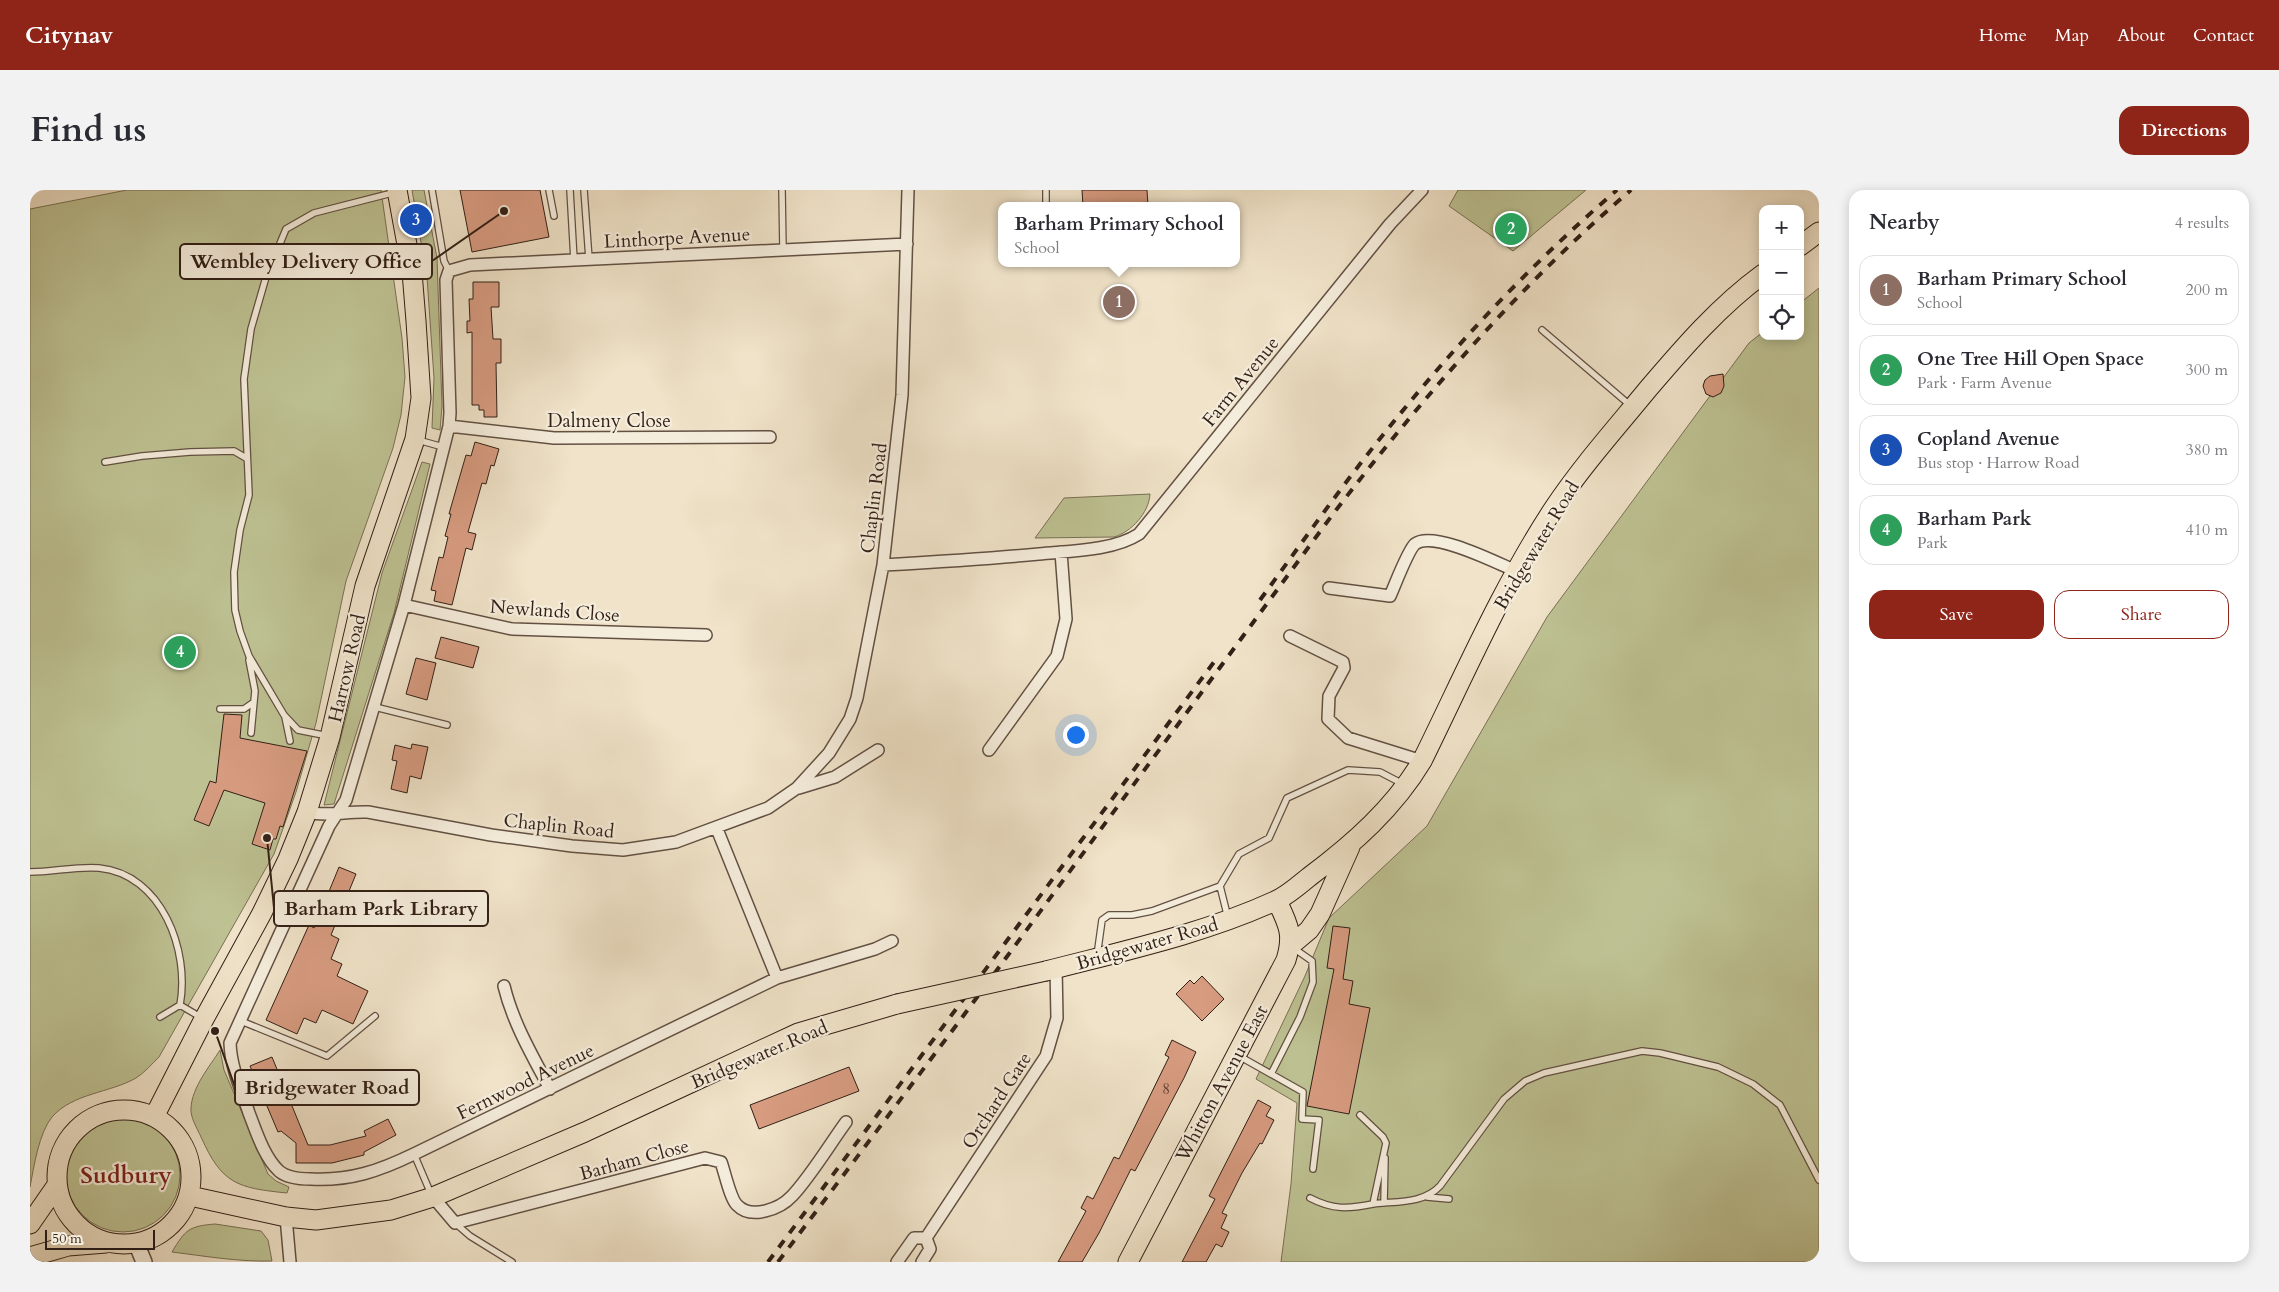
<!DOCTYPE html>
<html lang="en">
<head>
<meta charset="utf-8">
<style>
  body { margin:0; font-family:Cardo,serif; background:#f2f2f3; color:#2b2b33 }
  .controls { position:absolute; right:15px; top:15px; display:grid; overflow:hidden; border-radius:10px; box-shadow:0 2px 12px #0003 }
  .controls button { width:45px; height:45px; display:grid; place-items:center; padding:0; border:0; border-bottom:1px solid #e1e1e2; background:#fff; color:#2b2b33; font:25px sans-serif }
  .scale { position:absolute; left:15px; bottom:12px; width:110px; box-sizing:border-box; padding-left:5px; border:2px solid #321f16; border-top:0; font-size:14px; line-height:18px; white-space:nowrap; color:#321f16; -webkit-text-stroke:4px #f5eddc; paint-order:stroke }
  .you { position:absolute; left:1045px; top:544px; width:18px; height:18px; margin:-12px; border:4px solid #fff; border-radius:50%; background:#1a73e8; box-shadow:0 0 0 8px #1a73e833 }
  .badge { display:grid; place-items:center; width:32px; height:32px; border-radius:50%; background:#8f2418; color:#fff; font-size:16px; font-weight:700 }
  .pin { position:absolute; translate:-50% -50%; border:2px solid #fff; box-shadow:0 1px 5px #0006 }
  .popup { position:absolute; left:968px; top:12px; width:242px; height:65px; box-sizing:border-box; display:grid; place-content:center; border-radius:10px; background:#fff; filter:drop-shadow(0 1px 4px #0005); font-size:16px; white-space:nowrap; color:#7c7c81 }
  .popup b { font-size:19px; color:#2b2b33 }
  .popup::after { content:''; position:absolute; left:50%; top:100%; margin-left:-10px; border:10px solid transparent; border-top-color:#fff }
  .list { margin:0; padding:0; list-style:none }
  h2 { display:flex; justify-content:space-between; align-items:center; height:65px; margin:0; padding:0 20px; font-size:21px }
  h2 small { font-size:16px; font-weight:400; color:#7c7c81 }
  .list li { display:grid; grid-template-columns:32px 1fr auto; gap:15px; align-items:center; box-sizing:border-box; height:70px; margin:0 10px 10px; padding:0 10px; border:1px solid #e1e1e2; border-radius:15px }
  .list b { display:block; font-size:19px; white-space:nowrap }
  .list p { margin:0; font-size:16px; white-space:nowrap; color:#7c7c81 }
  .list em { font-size:16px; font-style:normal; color:#7c7c81 }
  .actions { display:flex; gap:10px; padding:15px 20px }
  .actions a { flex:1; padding:11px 0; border:1px solid #8f2418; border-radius:15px; text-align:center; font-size:18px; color:#8f2418 }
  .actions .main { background:#8f2418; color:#fff }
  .icon { flex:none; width:28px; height:28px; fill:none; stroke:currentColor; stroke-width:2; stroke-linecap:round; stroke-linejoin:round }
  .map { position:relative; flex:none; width:1789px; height:1072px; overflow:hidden; border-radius:15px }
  header { display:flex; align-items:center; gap:30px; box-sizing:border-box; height:70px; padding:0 25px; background:#8f2418; color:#fff }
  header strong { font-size:24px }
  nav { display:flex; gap:28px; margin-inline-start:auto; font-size:18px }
  .intro { display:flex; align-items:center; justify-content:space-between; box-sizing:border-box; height:120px; padding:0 30px }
  h1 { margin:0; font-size:35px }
  .button { padding:12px 22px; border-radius:15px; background:#8f2418; color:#fff; font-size:18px; font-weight:700 }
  main { display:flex; gap:30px; padding:0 30px }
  aside { flex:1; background:#fff; border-radius:15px; box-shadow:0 2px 12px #0003 }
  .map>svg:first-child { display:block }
</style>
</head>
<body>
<header>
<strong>Citynav</strong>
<nav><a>Home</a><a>Map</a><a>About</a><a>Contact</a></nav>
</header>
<div class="intro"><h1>Find us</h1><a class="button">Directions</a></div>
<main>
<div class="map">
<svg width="1789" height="1072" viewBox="0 0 1789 1072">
  <rect width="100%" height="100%" fill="#f0e3c9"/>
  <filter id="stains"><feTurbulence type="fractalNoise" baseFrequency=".004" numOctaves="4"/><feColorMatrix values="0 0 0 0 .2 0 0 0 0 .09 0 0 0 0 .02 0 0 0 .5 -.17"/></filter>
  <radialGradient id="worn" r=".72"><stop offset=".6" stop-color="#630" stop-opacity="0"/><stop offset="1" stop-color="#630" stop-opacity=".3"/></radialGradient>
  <path fill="#bec293" stroke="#787054" d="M97,0H351L372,148L375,187L371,225L363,258L316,391L286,533L266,602L244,664L129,867C122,874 114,883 106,888C80,903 43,903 22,927C9,943 4,976 0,997V19Z
    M382,0H394L407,68L412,216L410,240L402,238L404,188L397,87Z
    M1428,0H1556L1483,61L1419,16Z
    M1789,98V1072H1251L1261,994L1267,913L1226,889L1275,786L1299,728L1397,636L1517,427L1719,153L1733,142V146H1770V113Z
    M392,272L400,274L364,423L304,614L294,615L352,383Z
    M1120,304C1119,323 1101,342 1084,347L1005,348L1034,308Z
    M190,860L194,880L238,984L246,991L259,997L257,1003C207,998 192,994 171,947C167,938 160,927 161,918C162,897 180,876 190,860Z
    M36 985a57 57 0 1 1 114 0a57 57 0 1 1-114 0Z
    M185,1034L231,1041L238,1050L242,1071C209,1072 174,1066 142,1062C155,1040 159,1036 185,1034Z"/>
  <path fill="#d79b80" stroke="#321f16" d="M430,0H510L519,47L442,62Z
    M1052,0H1117L1118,16H1053Z
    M443,92H469V117H461L463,149H471V173H466L467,227H454V220H449V215H442V142L437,143V131H440L439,109H443Z
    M1693,184L1694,196L1691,203L1683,207L1676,204L1673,196L1675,190L1680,186Z
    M445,252L469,259L464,276L461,275L456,294L452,293L438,342L446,344L442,360L436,358L422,415L404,411L406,401L401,400L409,367L413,368L418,347L415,346L421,324H419L427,296L436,265L441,266Z
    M411,447L449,457L443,478L405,468Z
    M386,468L406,473L397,510L376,504Z
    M194,524L212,525L210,548L277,561L253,637L250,636L246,649H243L240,660L222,654L235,613L194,600L179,636L164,630L180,591L186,593Z
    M382,554L398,557L391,589L380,586L377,603L361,599L367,571L362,570L365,555L381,559Z
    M309,677L326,684L301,745L309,749L301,769L312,774L307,786L338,801L323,834L292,820L286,833L274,828L267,844L236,830L279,735L284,738Z
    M1303,736L1320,738L1313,789L1323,791L1319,814L1340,818L1319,924L1277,916L1304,779L1297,778Z
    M1172,786L1194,809L1172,831L1146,804L1160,790L1164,794Z
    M1142,850L1166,862L1154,888L1105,981L1101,979L1069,1043L1052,1072H1028L1056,1021L1051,1018L1057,1006L1063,1009L1084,967L1089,969L1139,867L1135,865Z
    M242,867L278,955H300L336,946L334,941L358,929L366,945L334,962V965L302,973H266V953L251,941L248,942L220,876Z
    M819,877L829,901L729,939L720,915Z
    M1228,910L1241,917L1236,926L1244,930L1232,954L1230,953L1212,983L1192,1023L1197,1025L1191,1038L1199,1042L1192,1057L1186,1054L1176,1072H1152L1185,1009L1179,1006Z"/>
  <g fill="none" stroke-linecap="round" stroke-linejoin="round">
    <g stroke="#625043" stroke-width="8">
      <path id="service" d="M402,0L414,71L419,81
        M519,0L524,26
        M540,0L544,70
        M554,0L559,69
        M752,0L753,60
        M1016,0V16
        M1512,140L1601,216
        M388,250L413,257
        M75,272L112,266L160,262L204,261L216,268
        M219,470L225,501L221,543
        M345,517L417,535
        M190,519H214L224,512
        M255,527L260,551
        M298,546L268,540L254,525L219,466L210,441L205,420L204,382L210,340L219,305L214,189L221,139L236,87L256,39L284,23L366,2
        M0,682C23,682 47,676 69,678C132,684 160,761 150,815L172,828
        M1190,696L1198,728
        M1067,766L1072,730L1079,725H1102L1122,721L1190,696L1209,664L1239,648L1257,608L1318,580L1350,582L1373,594
        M130,827L150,815
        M211,831L297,866L345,826
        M1209,866L1241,884L1270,827L1283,792L1282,771L1262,757
        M1241,884L1273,902L1272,929L1289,930L1283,979
        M384,964L401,1004
        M1397,1007L1419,1009
        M1280,1008C1303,1020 1318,1019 1343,1014L1356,953L1353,947L1330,925
        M1354,1013L1355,968
        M1343,1014C1367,1011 1393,1014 1410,996L1474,909L1495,891L1514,883L1612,861L1630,863L1688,877L1723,894L1750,915L1789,990
        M425,1033L440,1046L482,1072"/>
    </g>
    <g stroke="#625043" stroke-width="14">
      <path id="minor" d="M419,236L524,248L740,247
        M853,375C905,372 957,369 1009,364C1039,361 1083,361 1109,344L1360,34L1392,0
        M1299,398L1360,406C1365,395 1378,360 1385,354C1403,340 1467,373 1486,381
        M374,415L482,439L676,445
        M1260,446L1313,472L1314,478L1299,506L1298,529L1318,548L1392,571
        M959,560L1027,466L1036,429L1031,362
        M769,598L805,587L848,560
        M277,622C298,627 317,621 338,622L461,645L542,656L593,660L646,652L738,618L767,598L799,563L820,529L827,508L853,375L872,205L878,0
        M687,639L747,788
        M862,751L845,759L747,788L384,964C349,981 320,991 281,989C270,989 257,988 249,981C234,967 226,941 219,923C211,899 201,878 200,853L299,636L316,610L374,415L419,236L420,223L416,90L419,81L440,75L544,70L877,54
        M474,796C483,833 502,865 520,899
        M403,1007L425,1033L675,968L691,972C695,983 700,1008 707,1015C721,1030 750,1019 762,1006C780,987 800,954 816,932
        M256,1027L260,1072
        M896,1048L1016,866L1027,828L1026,778
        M867,1072L884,1048H896
        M892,1072L900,1059L896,1048"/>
    </g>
    <g stroke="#625043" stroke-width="18">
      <path id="tertiary" d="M107,1055L114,1072"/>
    </g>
    <g stroke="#321f16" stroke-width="21">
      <path id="primary" d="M1770,56L1789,42
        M1260,756L1279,740L1290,724L1320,657
        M1016,781C1093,761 1173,744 1245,711C1257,706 1269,695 1279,687C1323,654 1364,618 1392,571C1434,486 1472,397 1524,318C1552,276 1586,238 1618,199C1653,158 1689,116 1733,84
        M27 987a67 67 0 1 1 134 0a67 67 0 1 1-134 0Z
        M124,927L174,829L232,723L258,669L277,622L300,547L335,396L385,249L391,208L386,131L382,82L367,0
        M160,1006L256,1027L286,1030L361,1020L403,1007L555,942L768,843L867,814
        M0,1034L27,995
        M0,1067L38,1056L76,1053
        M1098,1072L1256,770C1264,744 1258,734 1247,711"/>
    </g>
    <use href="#service" stroke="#f5eddc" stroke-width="5.5"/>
    <use href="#minor" stroke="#f5eddc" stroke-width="11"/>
    <use href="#tertiary" stroke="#f5eddc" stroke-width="15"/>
    <use href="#primary" stroke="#f0e3c9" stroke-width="19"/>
    <path stroke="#321f16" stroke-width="4" stroke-dasharray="9 9" stroke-linecap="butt" d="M1230,410C1272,353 1312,295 1357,240C1426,154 1503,72 1587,0
      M738,1072L1184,472
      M748,1072L928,833L1303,324C1393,207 1489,96 1601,0"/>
    <g stroke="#321f16" stroke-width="21" stroke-linecap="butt">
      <path id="primary-bridge" d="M867,814L1016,781"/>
    </g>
    <use href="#primary-bridge" stroke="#f0e3c9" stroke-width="19"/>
  </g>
  <g text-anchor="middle" stroke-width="4.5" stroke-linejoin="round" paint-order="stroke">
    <g font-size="16" fill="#5b3e30">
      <text x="1136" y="904">8</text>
    </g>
    <g font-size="19" fill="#321f16" stroke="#f5eddc">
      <text transform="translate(647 47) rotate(-3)" y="7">Linthorpe Avenue</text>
      <text transform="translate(1210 191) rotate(-51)" y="7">Farm Avenue</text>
      <text x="579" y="237">Dalmeny Close</text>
      <text transform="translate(843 308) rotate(-83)" y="7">Chaplin Road</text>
      <text transform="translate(1506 355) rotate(-59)" y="7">Bridgewater Road</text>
      <text transform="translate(525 420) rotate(4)" y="7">Newlands Close</text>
      <text transform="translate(316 478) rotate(-77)" y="7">Harrow Road</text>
      <text transform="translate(529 635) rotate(6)" y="7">Chaplin Road</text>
      <text transform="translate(1117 753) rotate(-16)" y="7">Bridgewater Road</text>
      <text transform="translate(729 864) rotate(-23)" y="7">Bridgewater Road</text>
      <text transform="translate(495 891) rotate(-26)" y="7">Fernwood Avenue</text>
      <text transform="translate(1191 893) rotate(-62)" y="7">Whitton Avenue East</text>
      <text transform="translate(966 910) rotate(-57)" y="7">Orchard Gate</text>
      <text transform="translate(604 969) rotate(-15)" y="7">Barham Close</text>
    </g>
    <g font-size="24" font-weight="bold" fill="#7a1f14" stroke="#f5eddc">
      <text x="96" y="993">Sudbury</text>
    </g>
  </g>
  <path fill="none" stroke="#321f16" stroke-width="2" d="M474 21L402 71M237 648L244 718M185 841L205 897"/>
  <g fill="#321f16" stroke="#f5eddc" stroke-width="2">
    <circle cx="474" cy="21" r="5"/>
    <circle cx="237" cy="648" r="5"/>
    <circle cx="185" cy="841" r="5"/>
  </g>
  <g fill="#f5eddc" stroke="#321f16" stroke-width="2">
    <rect x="150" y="54" width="252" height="35" rx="5"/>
    <rect x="244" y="701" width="214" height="35" rx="5"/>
    <rect x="205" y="880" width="184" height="35" rx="5"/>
  </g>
  <g font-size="20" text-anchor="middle" font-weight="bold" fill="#321f16">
    <text x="276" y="78">Wembley Delivery Office</text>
    <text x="351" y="725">Barham Park Library</text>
    <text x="297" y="904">Bridgewater Road</text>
  </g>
  <rect width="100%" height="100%" filter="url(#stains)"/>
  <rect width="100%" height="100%" fill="url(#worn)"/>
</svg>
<div class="controls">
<button>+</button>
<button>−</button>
<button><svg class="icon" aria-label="locate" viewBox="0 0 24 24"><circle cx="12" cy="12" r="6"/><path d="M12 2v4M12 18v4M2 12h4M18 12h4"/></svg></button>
</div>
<div class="scale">50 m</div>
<div class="you"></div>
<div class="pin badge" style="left:1089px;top:112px;background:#8d6e63">1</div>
<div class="popup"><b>Barham Primary School</b>School</div>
<div class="pin badge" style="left:1481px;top:39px;background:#2e9e5b">2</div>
<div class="pin badge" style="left:386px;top:30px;background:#1a4fb4">3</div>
<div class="pin badge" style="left:150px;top:462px;background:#2e9e5b">4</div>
</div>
<aside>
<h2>Nearby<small>4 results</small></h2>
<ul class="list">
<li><span class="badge" style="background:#8d6e63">1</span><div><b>Barham Primary School</b><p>School</p></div><em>200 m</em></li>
<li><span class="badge" style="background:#2e9e5b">2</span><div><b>One Tree Hill Open Space</b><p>Park · Farm Avenue</p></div><em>300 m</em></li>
<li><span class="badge" style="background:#1a4fb4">3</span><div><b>Copland Avenue</b><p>Bus stop · Harrow Road</p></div><em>380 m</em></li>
<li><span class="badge" style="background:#2e9e5b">4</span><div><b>Barham Park</b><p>Park</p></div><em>410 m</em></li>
</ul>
<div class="actions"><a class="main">Save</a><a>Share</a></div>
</aside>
</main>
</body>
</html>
